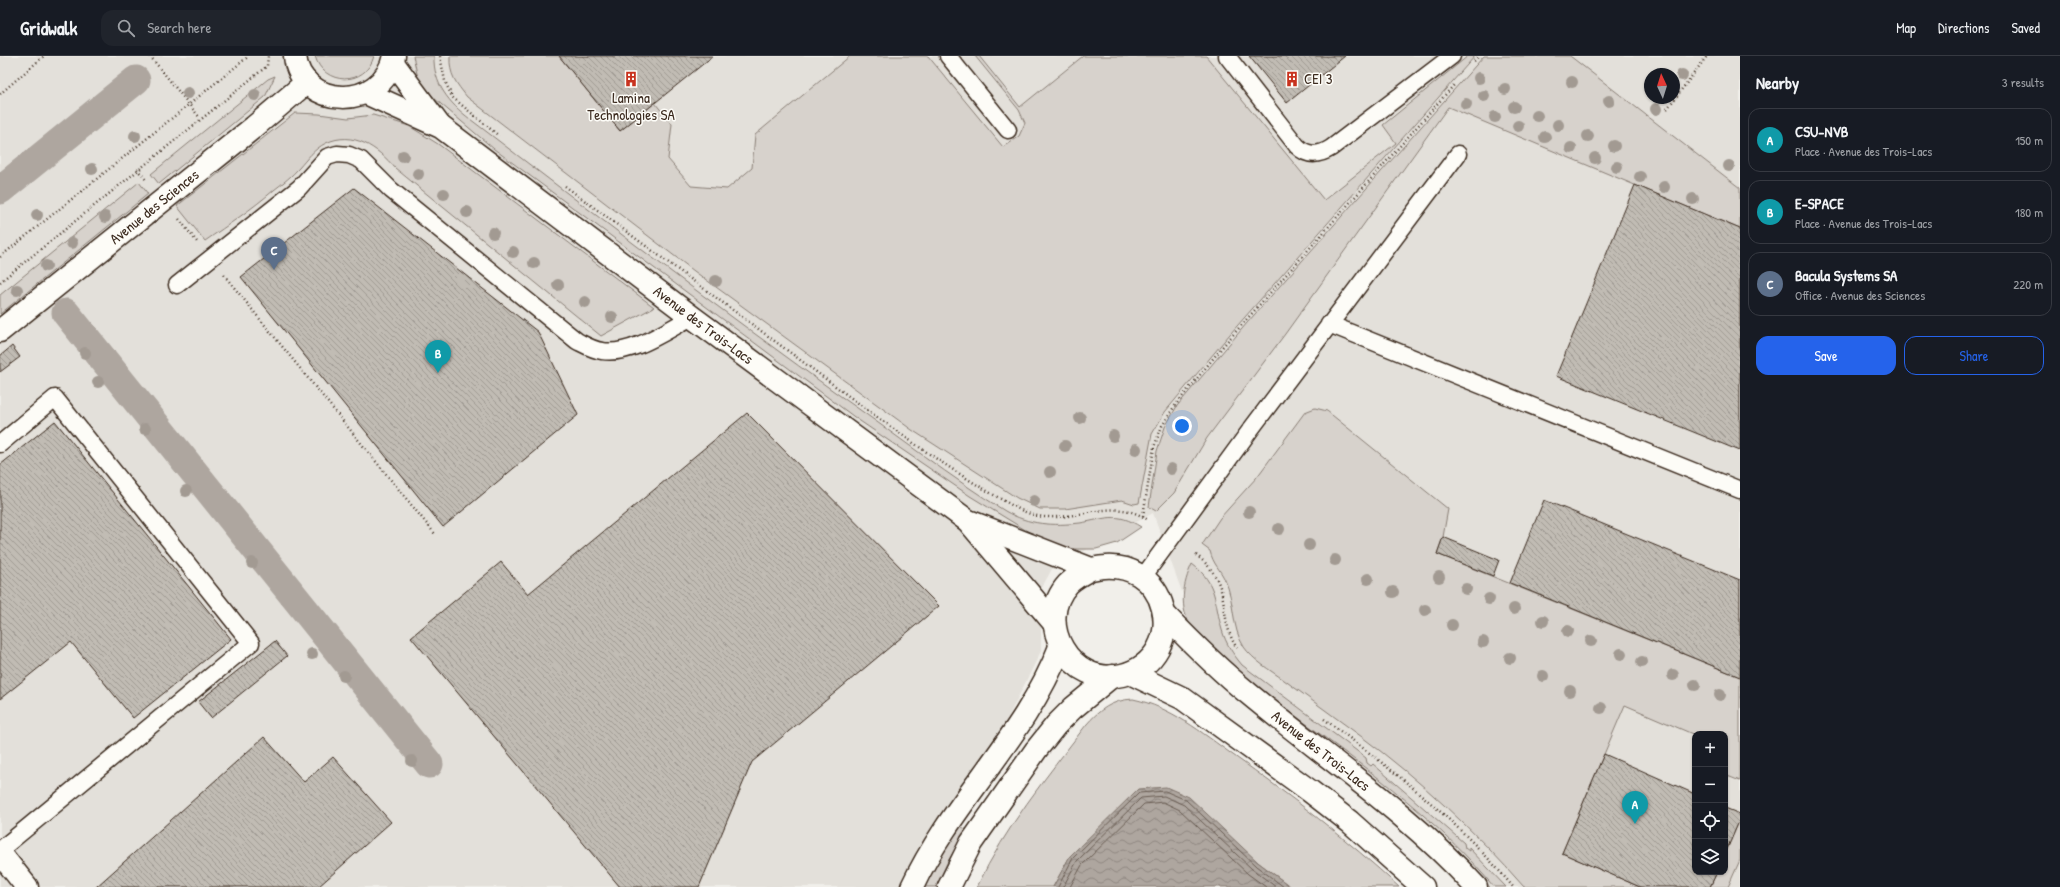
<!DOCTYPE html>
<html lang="en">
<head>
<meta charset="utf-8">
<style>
  body { margin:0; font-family:"Patrick Hand",sans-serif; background:#20242c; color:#f1f3f6 }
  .controls { position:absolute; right:12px; bottom:12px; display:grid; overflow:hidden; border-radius:8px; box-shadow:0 1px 3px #0004 }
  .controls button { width:36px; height:36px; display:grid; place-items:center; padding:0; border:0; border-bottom:1px solid #363941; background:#171b24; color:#f1f3f6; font:20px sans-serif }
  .compass { position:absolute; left:1644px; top:12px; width:36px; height:36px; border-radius:50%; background:#171b24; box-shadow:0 1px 3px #0004; rotate:356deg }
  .you { position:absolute; left:1182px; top:370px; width:14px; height:14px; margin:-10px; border:3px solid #fff; border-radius:50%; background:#1a73e8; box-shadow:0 0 0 6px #1a73e833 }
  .badge { display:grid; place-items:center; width:26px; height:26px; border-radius:50%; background:#2563eb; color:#fff; font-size:13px; font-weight:700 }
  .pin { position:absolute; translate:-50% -33px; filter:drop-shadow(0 1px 2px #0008) }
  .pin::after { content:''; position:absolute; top:21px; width:14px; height:12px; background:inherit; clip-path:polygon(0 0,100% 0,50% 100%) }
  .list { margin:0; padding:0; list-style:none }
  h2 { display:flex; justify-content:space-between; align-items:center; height:52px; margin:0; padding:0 16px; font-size:17px }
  h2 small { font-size:13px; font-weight:400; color:#9ea1a6 }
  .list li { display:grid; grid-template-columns:26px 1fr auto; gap:12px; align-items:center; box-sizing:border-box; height:64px; margin:0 8px 8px; padding:0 8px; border:1px solid #363941; border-radius:12px }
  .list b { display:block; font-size:15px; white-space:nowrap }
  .list p { margin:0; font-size:13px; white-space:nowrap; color:#9ea1a6 }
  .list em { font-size:13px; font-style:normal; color:#9ea1a6 }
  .actions { display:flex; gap:8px; padding:12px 16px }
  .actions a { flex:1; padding:9px 0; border:1px solid #2563eb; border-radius:12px; text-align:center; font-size:14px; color:#2563eb }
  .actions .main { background:#2563eb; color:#fff }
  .icon { flex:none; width:22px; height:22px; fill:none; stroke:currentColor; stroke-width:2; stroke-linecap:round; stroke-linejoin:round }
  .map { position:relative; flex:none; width:1740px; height:831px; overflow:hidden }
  header { display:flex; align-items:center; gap:24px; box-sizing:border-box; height:56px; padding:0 20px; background:#171b24; border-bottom:1px solid #363941 }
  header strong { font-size:19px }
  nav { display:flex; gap:22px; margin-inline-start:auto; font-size:14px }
  .search { width:280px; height:36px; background:#20242c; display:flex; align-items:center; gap:10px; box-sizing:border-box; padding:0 14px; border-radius:12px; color:#9ea1a6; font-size:15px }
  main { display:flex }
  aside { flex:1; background:#171b24 }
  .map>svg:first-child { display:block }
</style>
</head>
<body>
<header>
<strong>Gridwalk</strong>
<div class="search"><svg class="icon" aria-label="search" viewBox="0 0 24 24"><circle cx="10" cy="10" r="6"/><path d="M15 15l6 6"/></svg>Search here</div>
<nav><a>Map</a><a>Directions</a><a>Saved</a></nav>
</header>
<main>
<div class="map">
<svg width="1740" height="831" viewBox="0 0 1740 831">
  <defs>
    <pattern id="water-waves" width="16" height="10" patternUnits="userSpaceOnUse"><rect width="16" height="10" fill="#aea69f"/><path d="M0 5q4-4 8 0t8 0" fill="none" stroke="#8f8781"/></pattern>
    <pattern id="building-back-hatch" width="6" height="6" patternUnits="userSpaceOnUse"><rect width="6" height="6" fill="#c1bcb4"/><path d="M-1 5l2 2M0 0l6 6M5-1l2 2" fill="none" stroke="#9e9992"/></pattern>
  </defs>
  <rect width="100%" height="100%" fill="#f1efea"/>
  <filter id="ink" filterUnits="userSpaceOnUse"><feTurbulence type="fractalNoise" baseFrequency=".025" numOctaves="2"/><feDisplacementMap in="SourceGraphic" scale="8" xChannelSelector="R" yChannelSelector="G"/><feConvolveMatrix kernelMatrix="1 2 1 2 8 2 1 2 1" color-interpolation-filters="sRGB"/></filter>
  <g filter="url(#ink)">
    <path fill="#e3e0da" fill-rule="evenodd" d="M0,0H1740V831H1476L1206,601L1153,457L1052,513L1041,533V595L971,736L912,831H0ZM1650,18H1674V42H1650ZM1695,678H1725V816H1695Z"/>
    <path fill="#d7d2cc" stroke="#897e75" d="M315,0H374C366,31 323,30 315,0Z
      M413,0H434C433,28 449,47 470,63C594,158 719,253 846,344C899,381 950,421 1005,455C1029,469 1053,470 1080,467C1106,463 1116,455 1141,471L1117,487L1096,493H1073L1040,483L970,440L857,363L494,93L435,43L418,22Z
      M450,0H559L620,75L655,47L672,68L668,103L691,130L727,133L752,112L755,79L850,0H928L1003,91L1019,80L1025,67L1019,54L975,0H979L1020,51L1083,0H1206L1324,144L1396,87L1383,69L1468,0H1475L1230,278L1165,356L1152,378L1139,447L1134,448L1122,444L1065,453H1040L1017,442L912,374L694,215L467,41C456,27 449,19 450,0Z
      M1484,0H1570L1740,132V173L1448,51L1285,278L1207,382L1174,437L1156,455L1149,451L1157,395L1165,371L1177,350L1247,267Z
      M275,20L265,41L159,128L151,118L268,23Z
      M295,57L319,58L348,62L373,59L409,70L438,88L654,251L601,280L395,112C378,92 353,74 326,87C314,93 307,103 299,112C292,120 283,127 274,134C252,153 228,169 205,185L177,150Z
      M139,126L148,138L0,258V239Z
      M1315,352L1327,355L1448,453L1443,481L1437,498L1740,621V725L1725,719V678L1695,679L1625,649L1562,797L1640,831H1524C1476,776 1421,725 1362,681C1336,662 1310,643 1284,624C1270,614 1253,604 1244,591C1231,571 1235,545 1225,524C1220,513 1213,508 1210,495L1202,489L1220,462L1257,421L1305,356Z
      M1192,508C1218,527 1214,547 1222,574C1226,588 1233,598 1242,609L1357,695L1366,702L1367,707L1371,710L1373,708L1464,787L1465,792L1469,795V792L1506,831H1494C1440,766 1372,716 1305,667C1270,641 1239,619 1209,589C1203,583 1196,577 1192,571C1178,553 1183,527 1192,508Z
      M1133,643C1171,651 1201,676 1233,699C1291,740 1347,783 1399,831H1291L1259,807L1070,800L1053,831H977C1006,770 1045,723 1086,669C1099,654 1112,644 1133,643Z
      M1740,763V804L1728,831H1710L1717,816H1725V798Z
      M959,769L967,774L948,805L936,831H922Z"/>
    <path fill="url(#water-waves)" stroke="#80746b" d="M1166,731L1189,741L1259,807L1291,831H1053L1070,800L1138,733Z"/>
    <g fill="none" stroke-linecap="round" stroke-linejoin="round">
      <path stroke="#695c52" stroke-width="1" d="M1058,831L1073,802L1139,737L1165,735L1186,744L1256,810L1284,831
        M1063,831L1077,805L1141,742L1164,740L1184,749L1252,813L1276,831
        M1070,831L1082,809L1144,748L1163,746L1180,754L1248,818L1266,831"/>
      <path stroke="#aea69f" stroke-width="29" d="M0,134L136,24
        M66,257L429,708"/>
    </g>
    <path fill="url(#building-back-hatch)" stroke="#3b2a1e" d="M559,0H713L620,75Z
      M1249,0H1345L1287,47Z
      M1635,129L1740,173V395L1556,320Z
      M354,132L538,276L578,359L443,471L241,221Z
      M12,290L20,301L0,316V300Z
      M747,357L939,550L752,706L699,831H620L411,581L501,506L528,538Z
      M55,365L231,583L133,662L71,586L0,643V409Z
      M1544,444L1740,524V621L1510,527Z
      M1443,481L1499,504L1493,520L1437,498Z
      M275,585L287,600L211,662L198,646Z
      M264,681L304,726L333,701L391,766L318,831H96Z
      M1604,698L1695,738V816H1717L1710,831H1640L1562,797Z
      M1725,752L1740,758V763L1725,798Z"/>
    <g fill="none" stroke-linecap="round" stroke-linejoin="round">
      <g stroke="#3b2a1e" stroke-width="19">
        <path id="lane" d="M948,0L1008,74
          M1227,0L1297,90C1307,100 1318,100 1331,92L1452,0
          M177,229L299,132L327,101L337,98L349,99L361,104L391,134L577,285C585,289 593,294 602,295C631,300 667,274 692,261
          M1329,268L1740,434
          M0,388L55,342L251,587L0,794
          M1143,521L1251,373L1458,98"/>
      </g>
      <g stroke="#3b2a1e" stroke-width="25">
        <g id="street">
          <path id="s1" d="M0,275L254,71L307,26"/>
          <path d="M0,797L27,831"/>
        </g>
      </g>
      <g stroke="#3b2a1e" stroke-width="25">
        <g id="secondary">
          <path d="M295,0C300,52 382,57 394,0"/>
          <path d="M393,7L439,69"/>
          <path id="s2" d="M366,37L441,71L692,261L968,465L1054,567"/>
          <path d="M971,466L1091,513C1170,494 1193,601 1122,619C1071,632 1033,566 1068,528C1075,521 1083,517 1091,513"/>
          <path id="s3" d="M1165,559C1192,587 1219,614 1249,638C1325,701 1409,757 1476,831"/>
          <path d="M1130,617L1182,642L1310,735L1350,766L1423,831"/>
        </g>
      </g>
      <g stroke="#3b2a1e" stroke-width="25">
        <path id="highway" d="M912,831C952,745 1026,680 1060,591
          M949,831L971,787L1036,694L1056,669L1073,652L1112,620"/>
      </g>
      <path stroke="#3b2a1e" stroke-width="2.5" stroke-dasharray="1 3" stroke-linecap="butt" d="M150,0L200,62
        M440,0L445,25L452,41L499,80
        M1474,5L1479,0
        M0,38L44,0
        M1667,53L1707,0
        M137,113L147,125
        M565,130C647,191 729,251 811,312C874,359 940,409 1008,447C1020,454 1033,461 1047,461C1084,463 1115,441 1148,464
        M179,163L197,186
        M0,201L249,0
        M224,219L435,478
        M0,226L267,10L268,0
        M1143,460L1154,391L1162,370L1174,351L1224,289L1454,29
        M1196,499C1235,528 1216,561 1237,592
        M1324,663C1392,713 1459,765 1513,831"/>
      <use href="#lane" stroke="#fdfcf7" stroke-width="16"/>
      <use href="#street" stroke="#fdfcf7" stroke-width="22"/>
      <use href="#secondary" stroke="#fdfcf7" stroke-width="22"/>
      <use href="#highway" stroke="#fdfcf7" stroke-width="22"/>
    </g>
    <g fill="#a29a92">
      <circle cx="1682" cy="19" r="6"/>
      <circle cx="1479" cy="22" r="6"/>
      <circle cx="1572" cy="26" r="6"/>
      <circle cx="1505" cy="33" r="6"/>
      <circle cx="188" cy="37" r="6"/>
      <circle cx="255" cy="39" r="6"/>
      <circle cx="1484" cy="40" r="6"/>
      <circle cx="1609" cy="45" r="6"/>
      <circle cx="1466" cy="48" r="6"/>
      <circle cx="1514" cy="51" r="6"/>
      <circle cx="1656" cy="53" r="6"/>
      <circle cx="1537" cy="60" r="6"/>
      <circle cx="1495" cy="61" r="6"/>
      <circle cx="1558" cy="69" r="6"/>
      <circle cx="1518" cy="70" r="6"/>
      <circle cx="135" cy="80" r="6"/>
      <circle cx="1588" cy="80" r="6"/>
      <circle cx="1545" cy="81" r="6"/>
      <circle cx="1614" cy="90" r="6"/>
      <circle cx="1571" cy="92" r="6"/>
      <circle cx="403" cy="100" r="6"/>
      <circle cx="1595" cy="102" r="6"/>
      <circle cx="1729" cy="110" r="6"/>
      <circle cx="1617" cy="111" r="6"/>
      <circle cx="92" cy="113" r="6"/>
      <circle cx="418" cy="118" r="6"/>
      <circle cx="1640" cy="121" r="6"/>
      <circle cx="1664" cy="131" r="6"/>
      <circle cx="444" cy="138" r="6"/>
      <circle cx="1693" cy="143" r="6"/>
      <circle cx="467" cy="156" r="6"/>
      <circle cx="37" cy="159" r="6"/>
      <circle cx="105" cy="161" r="6"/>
      <circle cx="493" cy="177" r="6"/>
      <circle cx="72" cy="187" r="6"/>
      <circle cx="513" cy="196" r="6"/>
      <circle cx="534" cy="207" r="6"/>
      <circle cx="46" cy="210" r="6"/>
      <circle cx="716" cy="225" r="6"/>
      <circle cx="558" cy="229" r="6"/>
      <circle cx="17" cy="234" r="6"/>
      <circle cx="585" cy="246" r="6"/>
      <circle cx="612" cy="261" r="6"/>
      <circle cx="85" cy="297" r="6"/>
      <circle cx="98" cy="326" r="6"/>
      <circle cx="1080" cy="362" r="6"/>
      <circle cx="145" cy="373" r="6"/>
      <circle cx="1113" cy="380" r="6"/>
      <circle cx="1065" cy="390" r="6"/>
      <circle cx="1136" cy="393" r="6"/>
      <circle cx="1171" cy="413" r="6"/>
      <circle cx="1050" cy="416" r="6"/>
      <circle cx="186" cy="435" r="6"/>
      <circle cx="1034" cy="445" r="6"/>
      <circle cx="1249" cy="456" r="6"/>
      <circle cx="1279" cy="473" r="6"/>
      <circle cx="1309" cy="489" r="6"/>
      <circle cx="1335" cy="504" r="6"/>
      <circle cx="252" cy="507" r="6"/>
      <circle cx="1439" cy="521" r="6"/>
      <circle cx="1368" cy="523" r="6"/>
      <circle cx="1466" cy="533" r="6"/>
      <circle cx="1393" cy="536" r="6"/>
      <circle cx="1489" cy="543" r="6"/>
      <circle cx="1514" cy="553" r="6"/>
      <circle cx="1425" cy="554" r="6"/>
      <circle cx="1543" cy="565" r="6"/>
      <circle cx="1452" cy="569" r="6"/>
      <circle cx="1568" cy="575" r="6"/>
      <circle cx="1591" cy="585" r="6"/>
      <circle cx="1483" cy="586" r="6"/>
      <circle cx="312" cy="598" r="6"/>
      <circle cx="1621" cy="598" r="6"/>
      <circle cx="1510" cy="602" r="6"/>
      <circle cx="1642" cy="606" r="6"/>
      <circle cx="1673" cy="619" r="6"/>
      <circle cx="344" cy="620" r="6"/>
      <circle cx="1543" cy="620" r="6"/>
      <circle cx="1695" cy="629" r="6"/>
      <circle cx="1570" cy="635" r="6"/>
      <circle cx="1720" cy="639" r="6"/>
      <circle cx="1601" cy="652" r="6"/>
      <circle cx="412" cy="705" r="6"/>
    </g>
  </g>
  <defs>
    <g id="building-bare" transform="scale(1.2)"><path d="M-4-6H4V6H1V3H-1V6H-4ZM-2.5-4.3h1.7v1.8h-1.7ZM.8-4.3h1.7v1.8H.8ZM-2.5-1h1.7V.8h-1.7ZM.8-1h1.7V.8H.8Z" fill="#c8321e" stroke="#fdfcf7" stroke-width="2.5" paint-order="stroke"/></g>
  </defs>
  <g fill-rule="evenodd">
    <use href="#building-bare" x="631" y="23"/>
    <use href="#building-bare" x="1292" y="23"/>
  </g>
  <g text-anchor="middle" stroke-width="3" stroke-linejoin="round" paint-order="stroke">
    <g font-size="15" fill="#3b2a1e" stroke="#fdfcf7" text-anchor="start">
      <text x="1304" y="28">CEI 3</text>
      <text x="631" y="47" text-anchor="middle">Lamina<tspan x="631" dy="17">Technologies SA</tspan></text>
    </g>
    <g font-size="15" fill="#3b2a1e" stroke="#fdfcf7">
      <text dy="5" stroke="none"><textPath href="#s1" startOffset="198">Avenue des Sciences</textPath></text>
      <text dy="5" stroke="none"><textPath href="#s2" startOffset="411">Avenue des Trois-Lacs</textPath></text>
      <text dy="5" stroke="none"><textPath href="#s3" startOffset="207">Avenue des Trois-Lacs</textPath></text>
    </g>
  </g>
</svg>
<div class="controls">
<button>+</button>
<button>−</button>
<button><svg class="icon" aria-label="locate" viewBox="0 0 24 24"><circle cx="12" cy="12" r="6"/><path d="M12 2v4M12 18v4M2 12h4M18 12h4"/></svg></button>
<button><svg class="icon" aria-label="layers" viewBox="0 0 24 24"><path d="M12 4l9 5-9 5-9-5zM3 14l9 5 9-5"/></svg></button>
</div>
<svg class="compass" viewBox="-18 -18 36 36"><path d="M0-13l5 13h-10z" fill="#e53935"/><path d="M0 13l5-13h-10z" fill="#9ea1a6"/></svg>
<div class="you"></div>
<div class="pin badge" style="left:1635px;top:768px;background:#0f9aa8">A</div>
<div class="pin badge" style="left:438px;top:317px;background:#0f9aa8">B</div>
<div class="pin badge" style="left:274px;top:214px;background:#5c6f8a">C</div>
</div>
<aside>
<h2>Nearby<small>3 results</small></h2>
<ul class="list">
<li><span class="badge" style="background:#0f9aa8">A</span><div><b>CSU-NVB</b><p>Place · Avenue des Trois-Lacs</p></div><em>150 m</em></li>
<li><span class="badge" style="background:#0f9aa8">B</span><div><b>E-SPACE</b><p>Place · Avenue des Trois-Lacs</p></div><em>180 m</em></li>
<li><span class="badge" style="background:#5c6f8a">C</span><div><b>Bacula Systems SA</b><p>Office · Avenue des Sciences</p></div><em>220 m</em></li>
</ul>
<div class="actions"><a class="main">Save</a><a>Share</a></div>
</aside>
</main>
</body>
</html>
